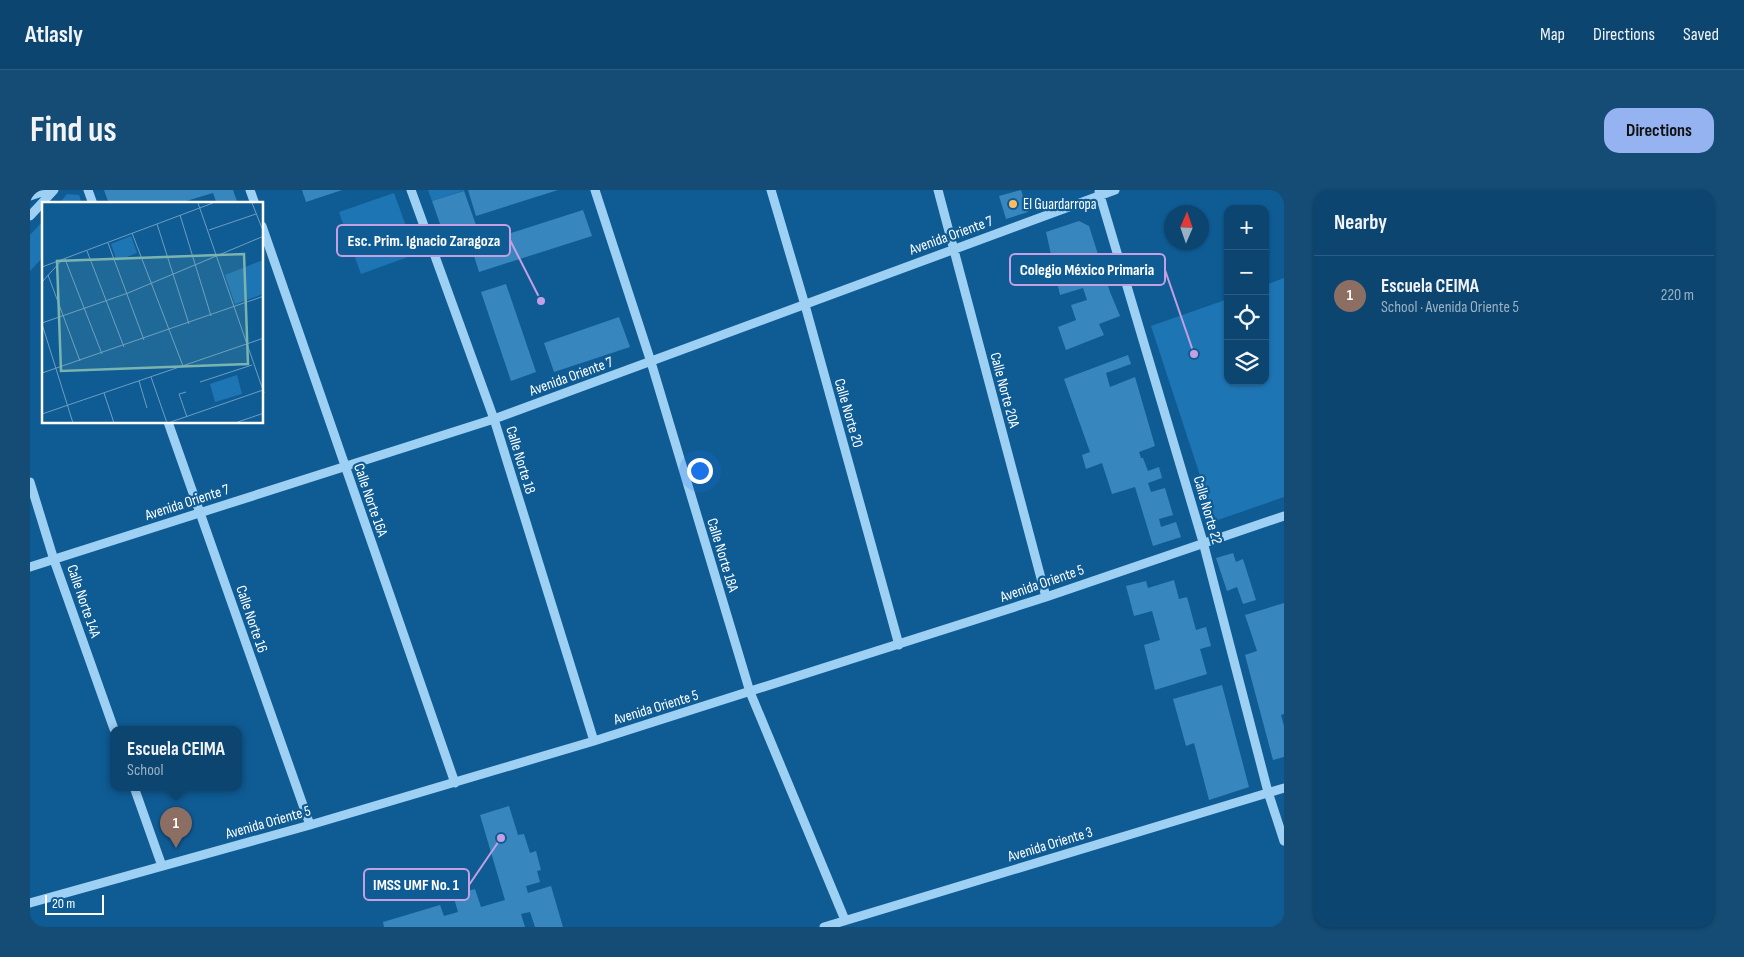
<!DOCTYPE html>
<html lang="en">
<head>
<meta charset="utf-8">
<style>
  body { margin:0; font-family:"Sofia Sans Condensed",sans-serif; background:#144c75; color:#f1f3f6 }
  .controls { position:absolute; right:15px; top:15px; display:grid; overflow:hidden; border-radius:10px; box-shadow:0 1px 4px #0004 }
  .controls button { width:45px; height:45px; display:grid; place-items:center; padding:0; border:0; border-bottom:1px solid #2b5d83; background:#0b4570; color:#f1f3f6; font:25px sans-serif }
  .compass { position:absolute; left:1134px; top:15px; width:45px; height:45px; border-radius:50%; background:#0b4570; box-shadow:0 1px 4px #0004; rotate:2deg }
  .scale { position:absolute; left:15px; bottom:12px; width:59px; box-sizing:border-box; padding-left:5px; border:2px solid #fff; border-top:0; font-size:14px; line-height:18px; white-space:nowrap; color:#fff; -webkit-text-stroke:4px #0f5c95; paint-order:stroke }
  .you { position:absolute; left:669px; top:280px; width:18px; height:18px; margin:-12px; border:4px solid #fff; border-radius:50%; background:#1a73e8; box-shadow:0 0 0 8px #1a73e833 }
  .badge { display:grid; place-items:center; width:32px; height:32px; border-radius:50%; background:#95b2f1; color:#fff; font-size:16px; font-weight:700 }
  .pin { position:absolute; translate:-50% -41px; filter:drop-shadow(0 1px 2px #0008) }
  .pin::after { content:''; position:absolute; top:26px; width:18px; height:15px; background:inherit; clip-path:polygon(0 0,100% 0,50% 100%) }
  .popup { position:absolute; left:80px; top:536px; width:132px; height:65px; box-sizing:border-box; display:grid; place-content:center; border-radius:10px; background:#0b4570; filter:drop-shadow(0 1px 4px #0005); font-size:16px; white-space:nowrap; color:#9ab1c3 }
  .popup b { font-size:19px; color:#f1f3f6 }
  .popup::after { content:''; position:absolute; left:50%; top:100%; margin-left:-10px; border:10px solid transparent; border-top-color:#0b4570 }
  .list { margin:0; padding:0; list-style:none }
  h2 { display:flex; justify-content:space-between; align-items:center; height:65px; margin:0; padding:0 20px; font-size:21px }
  h2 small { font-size:16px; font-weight:400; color:#9ab1c3 }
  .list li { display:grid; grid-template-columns:32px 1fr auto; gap:15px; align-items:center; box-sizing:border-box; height:80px; padding:0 20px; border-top:1px solid #2b5d83 }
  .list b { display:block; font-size:19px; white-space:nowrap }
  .list p { margin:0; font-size:16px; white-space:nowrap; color:#9ab1c3 }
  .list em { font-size:16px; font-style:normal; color:#9ab1c3 }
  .icon { flex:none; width:28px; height:28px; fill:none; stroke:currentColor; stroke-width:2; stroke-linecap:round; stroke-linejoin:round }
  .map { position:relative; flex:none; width:1254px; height:737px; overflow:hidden; border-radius:15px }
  header { display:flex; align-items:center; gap:30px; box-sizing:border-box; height:70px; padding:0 25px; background:#0b4570; border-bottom:1px solid #2b5d83 }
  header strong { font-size:24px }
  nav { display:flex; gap:28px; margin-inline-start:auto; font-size:18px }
  .intro { display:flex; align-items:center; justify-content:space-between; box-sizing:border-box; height:120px; padding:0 30px }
  h1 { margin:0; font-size:35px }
  .button { padding:12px 22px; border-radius:15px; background:#95b2f1; color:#111; font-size:18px; font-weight:700 }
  main { display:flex; gap:30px; padding:0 30px }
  aside { flex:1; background:#0b4570; border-radius:15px; box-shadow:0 1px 4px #0004 }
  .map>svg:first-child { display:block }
</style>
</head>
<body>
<header>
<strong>Atlasly</strong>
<nav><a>Map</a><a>Directions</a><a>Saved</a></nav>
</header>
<div class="intro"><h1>Find us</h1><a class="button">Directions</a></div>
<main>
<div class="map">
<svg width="1254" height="737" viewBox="0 0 1254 737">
  <rect width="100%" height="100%" fill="#0f5c95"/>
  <path fill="#1e75b3" d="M398,0H436L402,11Z
    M364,3L386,64L331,84L309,22Z
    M37,4L49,5L52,14H29Z
    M14,30V66L0,81V45Z
    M1254,88V307L1185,331L1121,136L1198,109V191H1235V95Z"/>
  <path fill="#3886be" d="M74,0H203L208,14H187L183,3L146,14H125L124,11L116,14H79Z
    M272,0H312L276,12Z
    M438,0H528L446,26Z
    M991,0L998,22L976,29L969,6Z
    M434,1L446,35L433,40L440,58L421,65L402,11Z
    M553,20L562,46L449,82L441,56Z
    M1049,31L1059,36L1080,102L1090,126L1069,134L1074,145L1036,160L1028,137L1046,130L1041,115L1057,110L1053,98L1030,105L1016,42Z
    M476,94L506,182L481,191L451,102Z
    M589,127L600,157L524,182L514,153Z
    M1098,165L1101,174L1076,183L1080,197L1105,187L1125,256L1109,262L1111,268H1113L1118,281L1129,277L1132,288L1118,293L1121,302L1135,298L1143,325L1129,329L1131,337L1146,332L1151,347L1123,356L1105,297L1082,304L1072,273L1056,279L1052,265L1060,262L1034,189Z
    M1203,363L1206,372L1213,369L1226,410L1213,414L1207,397L1197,401L1186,368Z
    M1144,390L1149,409L1157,407L1166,440L1176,437L1181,456L1170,459L1177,484L1125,500L1114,455L1130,450L1122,421L1104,426L1096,396L1116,391L1118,398Z
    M1254,413V524L1251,525L1254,536V567L1243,570L1215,465L1227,461L1215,425Z
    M1192,495L1219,597L1179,610L1164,553L1156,556L1143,509Z
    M479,616L488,645L494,644L500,663L506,661L511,680L507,681L510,692L496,696L498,703L521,696L533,737H505L500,722L491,724L495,737H354L353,732L410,715L414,726L428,722L423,705L445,699L451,717L475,710L450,625Z"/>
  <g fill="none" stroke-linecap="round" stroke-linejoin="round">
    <path stroke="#9ed0f4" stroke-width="9" d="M58,0L63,14
      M220,0L225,14
      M381,0L464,229L564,551
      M565,0L621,172L720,502L815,730
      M741,0L775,115L869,455
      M908,0L1016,407
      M1069,2L1173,352L1238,602L1254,651
      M0,6L18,0
      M0,26L24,0
      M232,36L425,593
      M138,232L280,635
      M0,292L24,370L84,539
      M0,377L464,229L1085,0
      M104,597L132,676
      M0,713L280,635L564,551L1016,407L1254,326
      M794,737L1254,598"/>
  </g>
  <circle fill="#ffbc61" stroke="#0f5c95" stroke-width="2" cx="983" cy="14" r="5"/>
  <g text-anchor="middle" stroke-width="4.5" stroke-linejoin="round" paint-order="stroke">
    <g font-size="15" fill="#fff" stroke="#0f5c95" text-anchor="start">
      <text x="993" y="19">El Guardarropa</text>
    </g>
    <g font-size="15" fill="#fff" stroke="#0f5c95">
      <text transform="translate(921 45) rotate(-20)" y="5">Avenida Oriente 7</text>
      <text transform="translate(541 186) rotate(-20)" y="5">Avenida Oriente 7</text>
      <text transform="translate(975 200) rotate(75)" y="5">Calle Norte 20A</text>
      <text transform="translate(819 223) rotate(74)" y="5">Calle Norte 20</text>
      <text transform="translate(491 270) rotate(73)" y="5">Calle Norte 18</text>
      <text transform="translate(341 310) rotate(71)" y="5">Calle Norte 16A</text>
      <text transform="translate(157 312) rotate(-18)" y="5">Avenida Oriente 7</text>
      <text transform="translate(1178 320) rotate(74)" y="5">Calle Norte 22</text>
      <text transform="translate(693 365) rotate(73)" y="5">Calle Norte 18A</text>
      <text transform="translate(1012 393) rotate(-19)" y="5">Avenida Oriente 5</text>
      <text transform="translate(54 411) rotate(71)" y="5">Calle Norte 14A</text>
      <text transform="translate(222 429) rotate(71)" y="5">Calle Norte 16</text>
      <text transform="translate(626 517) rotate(-17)" y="5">Avenida Oriente 5</text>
      <text transform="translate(238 632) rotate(-16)" y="5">Avenida Oriente 5</text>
      <text transform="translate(1020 654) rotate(-17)" y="5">Avenida Oriente 3</text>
    </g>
  </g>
  <g transform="translate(12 12)">
    <rect width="221" height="221" fill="#0f5c95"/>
    <path d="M89,34L95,51L75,59L69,42ZM221,58V92L193,102L183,73ZM195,173L200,192L173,200L168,182Z" fill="#1e75b3"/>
    <path fill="none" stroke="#6f9dbf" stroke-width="1" d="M156,1L222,191M210,1L222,31M138,13L169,114M115,22L147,122M167,28L214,12M90,31L141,164M66,41L102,138M45,49L82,145M23,57L60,152M0,65L171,1M6,73L38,159M0,80L19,59M0,121L86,91L222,34M0,122L31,221M0,171L222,94M109,175L125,221M97,179L105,206M158,180L210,163M144,190L137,192L145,215M62,191L72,221M0,212L222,136M126,221L221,188M193,221L222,211"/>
    <path fill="#7bb4af" fill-opacity="0.15" stroke="#7bb4af" stroke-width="2.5" d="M202,52L206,162L19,169L15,59Z"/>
    <rect width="221" height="221" fill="none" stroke="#fff" stroke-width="2.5"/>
  </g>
  <path fill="none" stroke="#c4a0e2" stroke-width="2" d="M511 111L480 50M1164 164L1135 80M471 648L439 695"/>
  <g fill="#c4a0e2" stroke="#0f5c95" stroke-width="2">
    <circle cx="511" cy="111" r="5"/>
    <circle cx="1164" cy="164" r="5"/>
    <circle cx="471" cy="648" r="5"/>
  </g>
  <g fill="#0f5c95" stroke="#c4a0e2" stroke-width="2">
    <rect x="307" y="35" width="173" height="31" rx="5"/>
    <rect x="980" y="64" width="155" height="31" rx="5"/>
    <rect x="334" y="679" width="105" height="31" rx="5"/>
  </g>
  <g font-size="16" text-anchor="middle" font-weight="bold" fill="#fff">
    <text x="394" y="56">Esc. Prim. Ignacio Zaragoza</text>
    <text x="1057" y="85">Colegio México Primaria</text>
    <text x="386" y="700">IMSS UMF No. 1</text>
  </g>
</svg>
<div class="controls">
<button>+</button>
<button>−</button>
<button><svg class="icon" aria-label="locate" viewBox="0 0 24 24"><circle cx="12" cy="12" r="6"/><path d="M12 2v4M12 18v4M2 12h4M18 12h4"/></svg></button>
<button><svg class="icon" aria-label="layers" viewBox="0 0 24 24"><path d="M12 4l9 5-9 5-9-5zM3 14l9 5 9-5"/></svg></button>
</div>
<svg class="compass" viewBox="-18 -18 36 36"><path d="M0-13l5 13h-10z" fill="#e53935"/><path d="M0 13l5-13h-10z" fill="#9ab1c3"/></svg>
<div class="scale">20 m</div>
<div class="you"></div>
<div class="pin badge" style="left:146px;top:658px;background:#8d6e63">1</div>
<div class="popup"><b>Escuela CEIMA</b>School</div>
</div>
<aside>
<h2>Nearby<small></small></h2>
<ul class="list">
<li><span class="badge" style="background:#8d6e63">1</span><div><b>Escuela CEIMA</b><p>School · Avenida Oriente 5</p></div><em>220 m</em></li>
</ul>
</aside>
</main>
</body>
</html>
